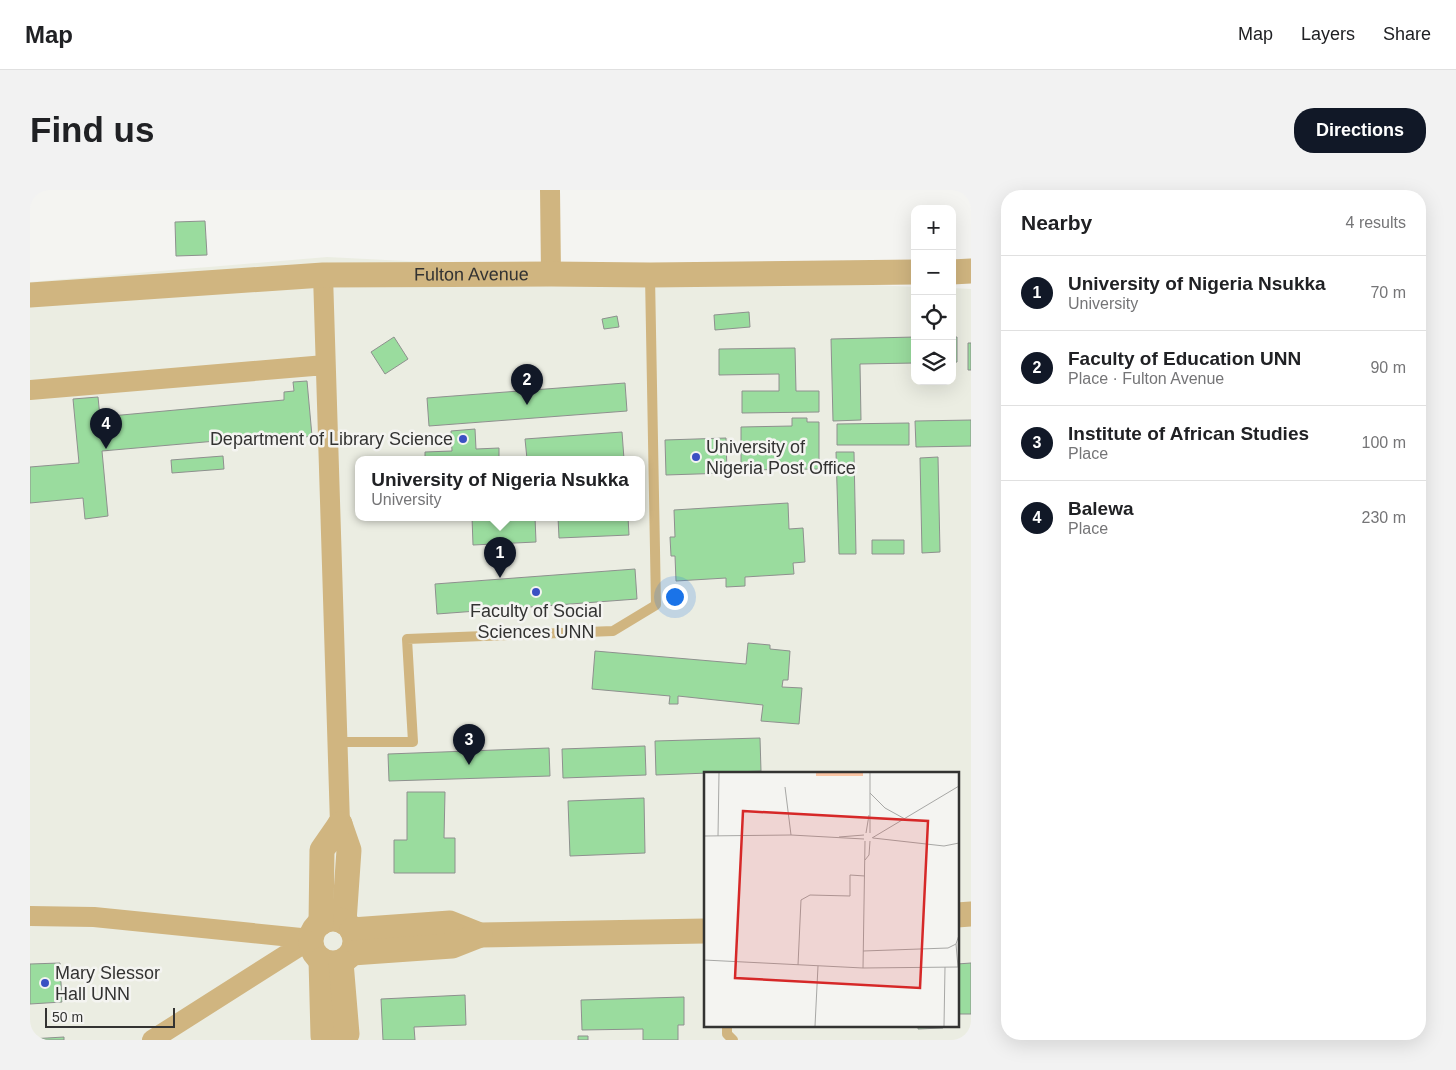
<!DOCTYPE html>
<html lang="en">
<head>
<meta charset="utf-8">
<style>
  body { margin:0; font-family:Helvetica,sans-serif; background:#f2f2f2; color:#202124 }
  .controls { position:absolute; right:15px; top:15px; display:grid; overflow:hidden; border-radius:10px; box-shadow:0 5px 20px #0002 }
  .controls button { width:45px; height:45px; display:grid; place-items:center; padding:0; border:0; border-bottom:1px solid #e0e0e0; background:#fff; color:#202124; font:25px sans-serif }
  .scale { position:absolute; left:15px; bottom:12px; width:130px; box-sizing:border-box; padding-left:5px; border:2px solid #333332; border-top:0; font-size:14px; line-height:18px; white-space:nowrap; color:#333332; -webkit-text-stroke:4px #f4f4f1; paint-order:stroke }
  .you { position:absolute; left:644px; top:406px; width:18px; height:18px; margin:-12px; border:4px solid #fff; border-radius:50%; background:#1a73e8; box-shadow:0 0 0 8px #1a73e833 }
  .badge { display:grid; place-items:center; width:32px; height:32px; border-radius:50%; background:#111827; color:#fff; font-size:16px; font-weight:700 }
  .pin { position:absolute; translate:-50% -41px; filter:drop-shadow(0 1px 2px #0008) }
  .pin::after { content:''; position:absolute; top:26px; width:18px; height:15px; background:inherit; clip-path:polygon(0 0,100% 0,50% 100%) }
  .popup { position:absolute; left:325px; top:266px; width:290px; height:65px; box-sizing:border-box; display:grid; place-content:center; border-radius:10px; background:#fff; filter:drop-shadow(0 1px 4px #0005); font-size:16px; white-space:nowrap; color:#757577 }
  .popup b { font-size:19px; color:#202124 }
  .popup::after { content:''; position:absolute; left:50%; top:100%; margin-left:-10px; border:10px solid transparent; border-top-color:#fff }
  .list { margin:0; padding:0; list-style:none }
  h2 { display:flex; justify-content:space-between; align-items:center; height:65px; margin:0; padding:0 20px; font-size:21px }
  h2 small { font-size:16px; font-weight:400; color:#757577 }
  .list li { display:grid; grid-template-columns:32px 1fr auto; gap:15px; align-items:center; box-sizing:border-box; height:75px; padding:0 20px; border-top:1px solid #e0e0e0 }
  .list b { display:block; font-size:19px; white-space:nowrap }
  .list p { margin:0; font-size:16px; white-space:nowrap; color:#757577 }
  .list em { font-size:16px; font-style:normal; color:#757577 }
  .icon { flex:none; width:28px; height:28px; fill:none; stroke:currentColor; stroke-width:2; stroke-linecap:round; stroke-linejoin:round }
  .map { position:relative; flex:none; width:941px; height:850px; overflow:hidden; border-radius:20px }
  header { display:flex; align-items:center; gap:30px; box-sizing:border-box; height:70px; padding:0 25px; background:#fff; border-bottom:1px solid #e0e0e0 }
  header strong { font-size:24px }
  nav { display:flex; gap:28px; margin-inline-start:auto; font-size:18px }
  .intro { display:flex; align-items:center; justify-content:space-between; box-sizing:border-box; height:120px; padding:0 30px }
  h1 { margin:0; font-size:35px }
  .button { padding:12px 22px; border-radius:20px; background:#111827; color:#fff; font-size:18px; font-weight:700 }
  main { display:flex; gap:30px; padding:0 30px }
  aside { flex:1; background:#fff; border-radius:20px; box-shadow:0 5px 20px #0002 }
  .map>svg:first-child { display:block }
</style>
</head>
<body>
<header>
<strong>Map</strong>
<nav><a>Map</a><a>Layers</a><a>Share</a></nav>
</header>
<div class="intro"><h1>Find us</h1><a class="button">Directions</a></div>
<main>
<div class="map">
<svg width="941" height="850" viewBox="0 0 941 850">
  <rect width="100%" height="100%" fill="#f4f4f1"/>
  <path fill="#ebede2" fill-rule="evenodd" d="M297,67L885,97V191H922V98L941,99V850H0V92ZM329,269H611V327H329ZM675,584H927V836H675Z"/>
  <path fill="#9adc9e" stroke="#8e908e" d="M175,31L177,65L146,66L145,32Z
    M719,122L720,137L685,140L684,125Z
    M587,126L589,137L574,139L572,129Z
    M364,147L378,169L355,184L341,162Z
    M885,147V173L830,174L831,230L803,231L801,149Z
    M922,147H927V172L922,173Z
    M938,153H941V180H938Z
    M765,158L766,201H789V222L712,223V201H749V184L689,185V159Z
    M277,191L282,246L268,248V255L256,256L255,245L72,261L78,326L55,329L53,308L0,313V277L49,273L43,209L68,207L70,227L254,210V202L264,201L263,192Z
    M595,193L597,221L399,236L397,208Z
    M762,228H777V232H789V279L711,280V237L762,236Z
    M941,230V256L886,257L885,231Z
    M879,233V255H807V234Z
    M445,239L446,259L469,258V269H395V262L422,261L421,241Z
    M592,242L594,269H497L495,249Z
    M696,248L697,283L636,285L635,250Z
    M806,262H824L826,364H809Z
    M193,266L194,279L142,283L141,270Z
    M908,267L910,362L892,363L890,268Z
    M758,313L759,339L773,338L775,372L763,373L764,384L715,387V396L696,397V388L646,391L645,366H641L640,347H645L644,320Z
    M442,327H505L506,352L443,355Z
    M528,327H598L599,345L529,348Z
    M842,350H874V364H842Z
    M605,379L607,409L407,424L405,394Z
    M718,453L740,455V459L760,461L758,490H753L752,497L772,498L769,534L731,531L733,515L648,506V514H639L640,506L562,499L565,461L716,474Z
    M730,548L731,581L626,585L625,551Z
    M615,556L616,585L533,588L532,559Z
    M519,558L520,586L359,591L358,564Z
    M377,602H415L414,648H425V683H364V650H377Z
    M614,608L615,663L540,666L538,611Z
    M30,773L32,812L0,814V774Z
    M941,773V824H927V774Z
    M435,805L436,835L384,837L385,850H353L351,809Z
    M654,807V835H648V850H613V839L552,840L551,810Z
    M888,836H913V838L888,839Z
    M548,846H558V850H548Z
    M34,847V850H0V849Z"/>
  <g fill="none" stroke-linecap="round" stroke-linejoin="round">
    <path stroke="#d0b580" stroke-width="10" d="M307,552H383L377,449L583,441L626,415L620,86
      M697,836V844L703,850"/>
    <path stroke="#d0b580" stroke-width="20" d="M520,0L521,84
      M293,85L310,634
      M0,200L295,175
      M0,726L64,727L281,749
      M122,850L281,749"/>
    <g stroke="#d0b580" stroke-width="25">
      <path d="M922,82L941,81"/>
      <path id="s1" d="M0,105L293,85L521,84L620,85L885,82"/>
      <path d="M310,634L319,660L314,732"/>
      <path d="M927,725L941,724"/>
      <circle cx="303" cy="751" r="22"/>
      <path d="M291,733L292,660L310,634"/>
      <path d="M322,740L420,733L450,745L675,741"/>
      <path d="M322,763L422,756L450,745"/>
      <path d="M291,770L293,846L296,850"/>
      <path d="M311,772L317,844L313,850"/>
    </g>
  </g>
  <g fill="#3a51c3" stroke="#f4f4f1" stroke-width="2">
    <circle cx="433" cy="249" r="5"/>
    <circle cx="666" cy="267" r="5"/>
    <circle cx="506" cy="402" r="5"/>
    <circle cx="15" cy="793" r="5"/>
  </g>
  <g text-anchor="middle" stroke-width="5" stroke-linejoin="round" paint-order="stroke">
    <g font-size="18" fill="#333332" stroke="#f4f4f1">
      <text dy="6" stroke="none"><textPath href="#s1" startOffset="442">Fulton Avenue</textPath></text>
    </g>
    <g font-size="18" fill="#333332" stroke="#f4f4f1" text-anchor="start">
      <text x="423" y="255" text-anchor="end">Department of Library Science</text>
      <text x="676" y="263">University of<tspan x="676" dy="21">Nigeria Post Office</tspan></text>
      <text x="506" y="427" text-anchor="middle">Faculty of Social<tspan x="506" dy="21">Sciences UNN</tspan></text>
      <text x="25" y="789">Mary Slessor<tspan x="25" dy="21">Hall UNN</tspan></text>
    </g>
  </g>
  <g transform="translate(674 582)">
    <rect width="255" height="255" fill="#f4f4f1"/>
    <path d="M112,1H159V4H112Z" fill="#fbc5a4"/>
    <path fill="none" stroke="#a7a7a5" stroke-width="1" d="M81,15L87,63M166,21L181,36L201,47M162,61L165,43M166,61V1M0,64L87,63L160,67M14,64L15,1M135,65L160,63M168,66L255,14M169,66L240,74L255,71M161,88L165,83L166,69M252,172L254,195M159,179L244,176L252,172L255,163M0,188L159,196L255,195M94,193L97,128L106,123L146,124V103L161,104M159,196L161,69M111,254L114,194M240,254L241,195"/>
    <path fill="#d62828" fill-opacity="0.15" stroke="#d62828" stroke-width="2.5" d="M39,39L224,49L216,216L31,206Z"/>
    <rect width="255" height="255" fill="none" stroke="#333332" stroke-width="2.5"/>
  </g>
</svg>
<div class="controls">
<button>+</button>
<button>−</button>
<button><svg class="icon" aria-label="locate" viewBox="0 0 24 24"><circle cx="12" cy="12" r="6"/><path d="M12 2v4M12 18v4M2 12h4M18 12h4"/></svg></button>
<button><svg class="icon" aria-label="layers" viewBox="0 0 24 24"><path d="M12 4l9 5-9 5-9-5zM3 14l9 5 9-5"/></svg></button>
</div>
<div class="scale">50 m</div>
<div class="you"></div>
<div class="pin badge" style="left:470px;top:388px">1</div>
<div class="popup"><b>University of Nigeria Nsukka</b>University</div>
<div class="pin badge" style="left:497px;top:215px">2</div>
<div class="pin badge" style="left:439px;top:575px">3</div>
<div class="pin badge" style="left:76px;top:259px">4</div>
</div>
<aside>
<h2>Nearby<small>4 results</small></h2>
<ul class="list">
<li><span class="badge">1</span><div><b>University of Nigeria Nsukka</b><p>University</p></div><em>70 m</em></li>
<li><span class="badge">2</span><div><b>Faculty of Education UNN</b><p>Place · Fulton Avenue</p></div><em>90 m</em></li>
<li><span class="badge">3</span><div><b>Institute of African Studies</b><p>Place</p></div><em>100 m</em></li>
<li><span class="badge">4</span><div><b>Balewa</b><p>Place</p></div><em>230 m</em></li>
</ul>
</aside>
</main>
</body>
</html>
